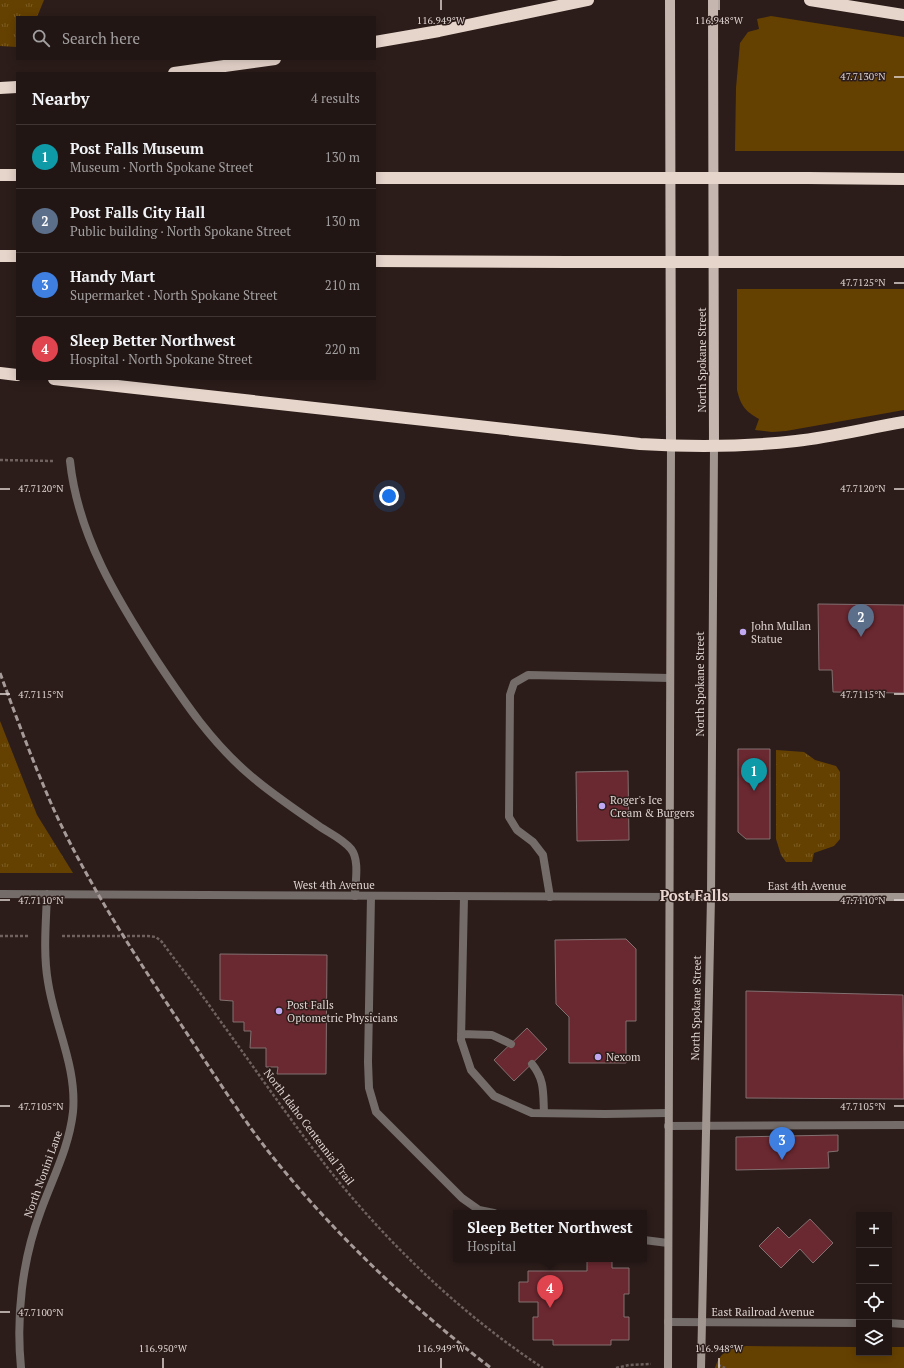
<!DOCTYPE html>
<html lang="en">
<head>
<meta charset="utf-8">
<style>
  body { margin:0; font-family:"PT Serif",serif; background:#291f1d; color:#f1f3f6 }
  .controls { position:absolute; right:12px; bottom:12px; display:grid; overflow:hidden; border-radius:0px; box-shadow:0 2px 10px #0003 }
  .controls button { width:36px; height:36px; display:grid; place-items:center; padding:0; border:0; border-bottom:1px solid #3e3534; background:#211614; color:#f1f3f6; font:20px sans-serif }
  .you { position:absolute; left:389px; top:496px; width:14px; height:14px; margin:-10px; border:3px solid #fff; border-radius:50%; background:#1a73e8; box-shadow:0 0 0 6px #1a73e833 }
  .badge { display:grid; place-items:center; width:26px; height:26px; border-radius:50%; background:#7c3aed; color:#fff; font-size:13px; font-weight:700 }
  .pin { position:absolute; translate:-50% -33px; filter:drop-shadow(0 1px 2px #0008) }
  .pin::after { content:''; position:absolute; top:21px; width:14px; height:12px; background:inherit; clip-path:polygon(0 0,100% 0,50% 100%) }
  .popup { position:absolute; left:453px; top:1210px; width:194px; height:52px; box-sizing:border-box; display:grid; place-content:center; border-radius:0px; background:#211614; filter:drop-shadow(0 1px 3px #0005); font-size:13px; white-space:nowrap; color:#a29fa0 }
  .popup b { font-size:15px; color:#f1f3f6 }
  .popup::after { content:''; position:absolute; left:50%; top:100%; margin-left:-8px; border:8px solid transparent; border-top-color:#211614 }
  .list { margin:0; padding:0; list-style:none }
  h2 { display:flex; justify-content:space-between; align-items:center; height:52px; margin:0; padding:0 16px; font-size:17px }
  h2 small { font-size:13px; font-weight:400; color:#a29fa0 }
  .list li { display:grid; grid-template-columns:26px 1fr auto; gap:12px; align-items:center; box-sizing:border-box; height:64px; padding:0 16px; border-top:1px solid #3e3534 }
  .list b { display:block; font-size:15px; white-space:nowrap }
  .list p { margin:0; font-size:13px; white-space:nowrap; color:#a29fa0 }
  .list em { font-size:13px; font-style:normal; color:#a29fa0 }
  .icon { flex:none; width:22px; height:22px; fill:none; stroke:currentColor; stroke-width:2; stroke-linecap:round; stroke-linejoin:round }
  .map { position:relative; flex:none; width:904px; height:1368px; overflow:hidden }
  .search { position:absolute; background:#211614; box-shadow:0 2px 10px #0003; left:16px; top:16px; width:360px; height:44px; display:flex; align-items:center; gap:10px; box-sizing:border-box; padding:0 14px; border-radius:0px; color:#a29fa0; font-size:15px }
  .panel { position:absolute; background:#211614; box-shadow:0 2px 10px #0003; left:16px; top:72px; width:360px; height:308px; border-radius:0px }
  .map>svg:first-child { display:block }
</style>
</head>
<body>
<div class="map">
<svg width="904" height="1368" viewBox="0 0 904 1368">
  <defs>
    <pattern id="park-tufts" width="24" height="20" patternUnits="userSpaceOnUse"><rect width="24" height="20" fill="#654101"/><path d="M3 7l-1-3M5 7V3M7 7l1-3M15 17l-1-3M17 17v-4M19 17l1-3" fill="none" stroke="#7b5c25"/></pattern>
  </defs>
  <rect width="100%" height="100%" fill="#2c1d1a"/>
  <path fill="#654101" d="M771,16L904,37V151H735L736,88L740,43L748,32L759,29L757,19Z
    M737,289H904V410L786,431L772,432L755,430L759,419C745,411 741,406 737,390Z
    M746,1346L859,1347V1353H889V1347H904V1368H715C721,1350 729,1349 746,1346Z"/>
  <path fill="url(#park-tufts)" d="M0,0H44L37,17H17V47L0,46Z
    M0,721L37,815L73,873H0Z
    M776,750L804,752L815,760L836,766L840,772V839L834,846L814,853L812,862H786L781,855L776,839Z"/>
  <path fill="#6a2830" stroke="#837071" d="M818,604L904,605V693L833,692L832,670H819Z
    M738,749H770V839H746L738,832Z
    M628,771L629,840L577,841L576,772Z
    M626,939L636,949V1021H626V1063H569V1017L556,1004L555,940Z
    M220,954L327,955L326,1074H277L278,1067H266V1048H250L251,1031H244V1022H233V1001L220,1000Z
    M746,991L903,995L904,1099L746,1098Z
    M527,1028L547,1049L514,1081L494,1060Z
    M838,1135V1151L828,1152L829,1168L736,1170V1137Z
    M810,1219L833,1243L813,1263L800,1249L781,1268L759,1246L778,1227L789,1238Z
    M587,1259H612V1268H629V1294H624V1317H629V1340H611V1345H553V1340H533V1317H538V1302H519V1282H528V1271H587Z"/>
  <g fill="none" stroke-linecap="round" stroke-linejoin="round">
    <path stroke="#6e615e" stroke-width="2.5" stroke-dasharray="3 2" stroke-linecap="butt" d="M0,460L53,461
      M0,936H29
      M62,936H148L156,937L162,942C180,967 199,990 216,1015C253,1066 288,1117 327,1167C387,1243 461,1314 543,1368
      M718,1365L725,1368
      M616,1368L629,1365L651,1364"/>
    <path stroke="#736c68" stroke-width="8" d="M70,461C78,536 117,599 157,661C185,703 212,743 251,776C272,794 296,810 319,826C329,833 343,839 351,849C360,860 355,883 355,896
      M371,896L368,1062L369,1088L376,1112L462,1198L479,1210L494,1213
      M464,897L461,1040L471,1070L494,1096L532,1113L605,1114L668,1113
      M550,897L543,855L533,842L517,830L509,817L510,695L514,683L528,675L670,678
      M461,1034L492,1035L511,1044
      M532,1064C545,1080 543,1093 544,1113
      M668,1126L904,1125
      M644,1240L668,1243"/>
    <path stroke="#736c68" stroke-width="8" d="M0,894L669,897
      M668,1322L859,1323
      M889,1323L904,1324
      M21,1368C16,1317 22,1261 40,1213C52,1179 69,1148 73,1112C77,1066 55,1027 48,982C43,953 46,923 47,894"/>
    <path stroke="#a19690" stroke-width="8" d="M669,897H904
      M668,1368L671,446
      M701,1368L711,897L714,446"/>
    <path stroke="#c5b7af" stroke-width="10" d="M670,0L671,446
      M713,0L714,446"/>
    <path stroke="#e6d5cb" stroke-width="12" d="M810,0L904,15
      M375,42L439,31L588,0
      M174,73L275,59
      M0,88L17,87
      M0,175H17
      M375,178H568
      M808,178L904,179
      M0,256H17
      M375,261L568,262
      M808,262H904
      M0,373L17,375
      M54,379L640,444C692,447 744,447 796,441C832,437 868,428 904,422"/>
    <path stroke="#a69b98" stroke-width="3" stroke-dasharray="6 3" stroke-linecap="butt" d="M0,673C17,719 34,765 54,810C89,886 136,957 182,1026C210,1068 237,1111 268,1151C332,1232 409,1305 491,1368"/>
    <path stroke="#e6d5cb" stroke-width="12" d="M568,178H808
      M568,262H808"/>
  </g>
  <path fill="none" stroke="#dfd5d2" stroke-width="1.5" d="M441,0V10M719,0V10M894,77H904M894,283H904M0,489H10M894,489H904M0,694H10M894,694H904M0,900H10M894,900H904M0,1106H10M894,1106H904M0,1312H10M163,1358V1368M441,1358V1368M719,1358V1368"/>
  <g fill="#c0a8f3" stroke="#2c1d1a" stroke-width="1.5">
    <circle cx="743" cy="632" r="4"/>
    <circle cx="602" cy="806" r="4"/>
    <circle cx="279" cy="1011" r="4"/>
    <circle cx="598" cy="1057" r="4"/>
  </g>
  <g text-anchor="middle" stroke-width="3" stroke-linejoin="round" paint-order="stroke">
    <g font-size="11" fill="#dfd5d2" stroke="#2c1d1a">
      <text transform="translate(702 360) rotate(-90)" y="4">North Spokane Street</text>
      <text transform="translate(700 684) rotate(-90)" y="4">North Spokane Street</text>
      <text x="334" y="889">West 4th Avenue</text>
      <text x="807" y="890">East 4th Avenue</text>
      <text transform="translate(696 1008) rotate(-89)" y="4">North Spokane Street</text>
      <text transform="translate(309 1127) rotate(53)" y="4">North Idaho Centennial Trail</text>
      <text transform="translate(43 1174) rotate(-70)" y="4">North Nonini Lane</text>
      <text x="763" y="1316">East Railroad Avenue</text>
    </g>
    <g font-size="11" fill="#dfd5d2" stroke="#2c1d1a" text-anchor="start">
      <text x="751" y="630">John Mullan<tspan x="751" dy="13">Statue</tspan></text>
      <text x="610" y="804">Roger's Ice<tspan x="610" dy="13">Cream &amp; Burgers</tspan></text>
      <text x="287" y="1009">Post Falls<tspan x="287" dy="13">Optometric Physicians</tspan></text>
      <text x="606" y="1061">Nexom</text>
    </g>
    <g font-size="15" font-weight="bold" fill="#ead6d1" stroke="#2c1d1a">
      <text x="694" y="901">Post Falls</text>
    </g>
  </g>
  <g font-size="10" text-anchor="middle" fill="#dfd5d2" stroke="#2c1d1a" stroke-width="3" stroke-linejoin="round" paint-order="stroke">
    <text x="441" y="24">116.949°W</text>
    <text x="719" y="24">116.948°W</text>
    <text x="863" y="80">47.7130°N</text>
    <text x="863" y="286">47.7125°N</text>
    <text x="41" y="492">47.7120°N</text>
    <text x="863" y="492">47.7120°N</text>
    <text x="41" y="698">47.7115°N</text>
    <text x="863" y="698">47.7115°N</text>
    <text x="41" y="904">47.7110°N</text>
    <text x="863" y="904">47.7110°N</text>
    <text x="41" y="1110">47.7105°N</text>
    <text x="863" y="1110">47.7105°N</text>
    <text x="41" y="1316">47.7100°N</text>
    <text x="163" y="1352">116.950°W</text>
    <text x="441" y="1352">116.949°W</text>
    <text x="719" y="1352">116.948°W</text>
  </g>
</svg>
<div class="controls">
<button>+</button>
<button>−</button>
<button><svg class="icon" aria-label="locate" viewBox="0 0 24 24"><circle cx="12" cy="12" r="6"/><path d="M12 2v4M12 18v4M2 12h4M18 12h4"/></svg></button>
<button><svg class="icon" aria-label="layers" viewBox="0 0 24 24"><path d="M12 4l9 5-9 5-9-5zM3 14l9 5 9-5"/></svg></button>
</div>
<div class="you"></div>
<div class="pin badge" style="left:754px;top:791px;background:#0f9aa8">1</div>
<div class="pin badge" style="left:861px;top:637px;background:#5c6f8a">2</div>
<div class="pin badge" style="left:782px;top:1160px;background:#3f7fe0">3</div>
<div class="pin badge" style="left:550px;top:1308px;background:#e0444e">4</div>
<div class="popup"><b>Sleep Better Northwest</b>Hospital</div>
<div class="search"><svg class="icon" aria-label="search" viewBox="0 0 24 24"><circle cx="10" cy="10" r="6"/><path d="M15 15l6 6"/></svg>Search here</div>
<section class="panel">
<h2>Nearby<small>4 results</small></h2>
<ul class="list">
<li><span class="badge" style="background:#0f9aa8">1</span><div><b>Post Falls Museum</b><p>Museum · North Spokane Street</p></div><em>130 m</em></li>
<li><span class="badge" style="background:#5c6f8a">2</span><div><b>Post Falls City Hall</b><p>Public building · North Spokane Street</p></div><em>130 m</em></li>
<li><span class="badge" style="background:#3f7fe0">3</span><div><b>Handy Mart</b><p>Supermarket · North Spokane Street</p></div><em>210 m</em></li>
<li><span class="badge" style="background:#e0444e">4</span><div><b>Sleep Better Northwest</b><p>Hospital · North Spokane Street</p></div><em>220 m</em></li>
</ul>
</section>
</div>
</body>
</html>
